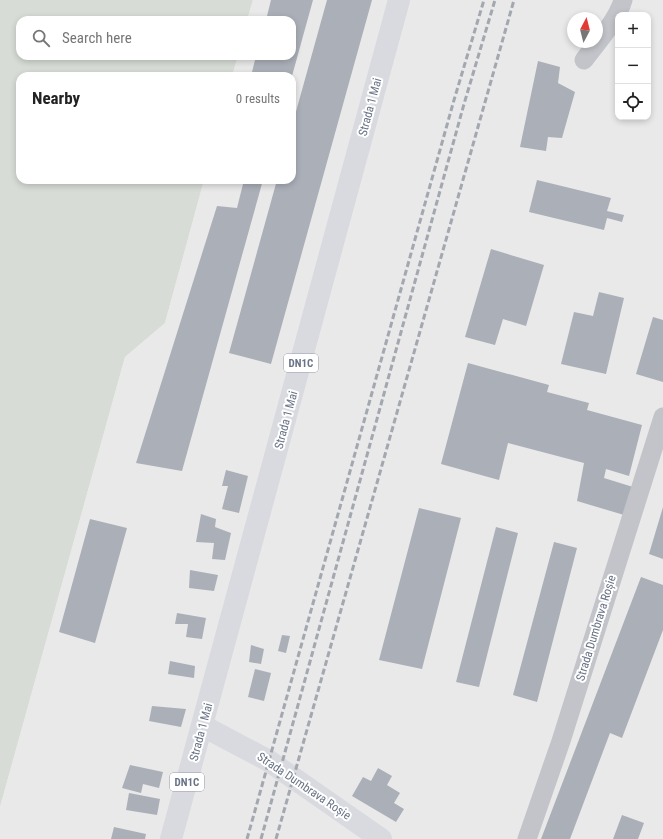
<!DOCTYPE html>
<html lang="en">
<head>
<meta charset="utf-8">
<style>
  body { margin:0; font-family:"Roboto Condensed",sans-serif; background:#f6f6f6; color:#222 }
  .controls { position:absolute; right:12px; top:12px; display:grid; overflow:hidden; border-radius:8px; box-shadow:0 2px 6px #0003 }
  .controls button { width:36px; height:36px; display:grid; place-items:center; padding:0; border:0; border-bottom:1px solid #e0e0e0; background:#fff; color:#222; font:20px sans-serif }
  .compass { position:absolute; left:567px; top:12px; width:36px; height:36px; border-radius:50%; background:#fff; box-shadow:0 2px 6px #0003; rotate:7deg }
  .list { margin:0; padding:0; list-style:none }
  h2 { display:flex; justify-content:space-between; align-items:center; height:52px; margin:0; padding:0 16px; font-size:17px }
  h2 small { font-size:13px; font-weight:400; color:#767676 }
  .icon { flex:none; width:22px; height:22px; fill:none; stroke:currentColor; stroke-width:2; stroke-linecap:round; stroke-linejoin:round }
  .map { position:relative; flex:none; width:663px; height:839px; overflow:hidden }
  .search { position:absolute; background:#fff; box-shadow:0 2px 6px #0003; left:16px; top:16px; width:280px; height:44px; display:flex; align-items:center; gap:10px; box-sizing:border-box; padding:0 14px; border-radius:12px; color:#767676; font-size:15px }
  .panel { position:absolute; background:#fff; box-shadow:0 2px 6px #0003; left:16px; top:72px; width:280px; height:112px; border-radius:12px }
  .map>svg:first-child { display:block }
</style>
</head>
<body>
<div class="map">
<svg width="663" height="839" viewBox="0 0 663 839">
  <rect width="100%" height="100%" fill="#f8f9f6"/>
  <path fill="#e9e9e9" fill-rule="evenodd" d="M253,0H663V839H0V807L125,357L165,323L204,180H292V76H232L238,56H292V20H247ZM618,15H648V117H618ZM573,18H597V42H573Z"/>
  <path fill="#d7ddd6" d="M0,0H253L247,20H20V56H238L232,76H20V180H204L165,323L125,357L0,807Z"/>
  <path fill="#abafb8" d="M271,0H313L292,76H251L256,56H292V20H266Z
    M327,0H372L271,364L229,353L277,180H292V126Z
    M538,61L560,67L558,83L575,92L562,138L548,137L546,151L520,147Z
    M244,180H263L182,471L136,463L217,206L237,208Z
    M537,180L611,198L607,211L624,215L622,222L607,218L604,230L529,212Z
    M491,249L544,265L526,326L503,319L495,345L465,337Z
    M599,292L624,298L606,374L561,364L574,312L593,316Z
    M653,317L663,320V382L636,374Z
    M468,363L549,385L547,392L589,403L587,410L642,425L629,476L606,469L604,478L633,487L624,515L577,501L584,463L508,443L499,480L441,464Z
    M226,470L248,476L239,513L222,509L228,486H222Z
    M663,507V559L649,554Z
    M419,508L461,518L422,669L379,660Z
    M201,514L216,519L215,527L231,533L225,560L212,559L214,543L196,542Z
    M90,519L127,528L95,643L59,632Z
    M496,527L518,533L479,687L456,682Z
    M554,542L577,548L537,702L513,695Z
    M190,570L218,575L214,591L189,588Z
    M641,577L663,585V630L622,738L610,733L570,839H541Z
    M177,613L206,618L202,639L186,637L188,624H175Z
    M282,635L290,636L286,653L278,651Z
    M251,645L264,649L261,664L249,662Z
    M170,661L195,666L194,678L168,674Z
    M255,669L271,673L264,701L248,697Z
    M152,706L186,709L181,727L149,721Z
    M130,765L163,772L159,788L143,784L141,793L122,788Z
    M378,768L392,776L387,785L400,793L394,803L404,809L396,822L352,796L363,777L371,781Z
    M129,793L160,799L157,815L126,810Z
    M622,815L644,823L638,839H613Z
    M114,827L146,834L145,839H111Z"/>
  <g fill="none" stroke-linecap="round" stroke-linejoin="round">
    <path stroke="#c2c4c9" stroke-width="19" d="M584,60C597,42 617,21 623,0
      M527,839L561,741L663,417"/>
    <path stroke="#d8dadf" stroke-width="22" d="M203,726L269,761L381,839"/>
    <path stroke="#d8dadf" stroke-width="22" d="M171,839L399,0"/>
    <path stroke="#a3a7af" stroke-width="3" stroke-dasharray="6 3" stroke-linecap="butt" d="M247,839L454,100L484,0
      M261,839L464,104L495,0
      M276,839L514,0"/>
  </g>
  <g text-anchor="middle" stroke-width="4" stroke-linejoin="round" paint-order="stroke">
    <g fill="#fff" stroke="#969daa" stroke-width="1">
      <rect x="284" y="354" width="34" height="18" rx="3"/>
      <rect x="170" y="773" width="34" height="18" rx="3"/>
    </g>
    <g font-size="11" font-weight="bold" fill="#697386">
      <text x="301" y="367">DN1C</text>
      <text x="187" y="786">DN1C</text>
    </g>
    <g font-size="12" fill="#697386" stroke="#fff">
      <text transform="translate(370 107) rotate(-75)" y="4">Strada 1 Mai</text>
      <text transform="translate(286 420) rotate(-75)" y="4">Strada 1 Mai</text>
      <text transform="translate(596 628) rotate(-73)" y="4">Strada Dumbrava Roșie</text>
      <text transform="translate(201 732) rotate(-75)" y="4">Strada 1 Mai</text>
      <text transform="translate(304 786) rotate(34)" y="4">Strada Dumbrava Roșie</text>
    </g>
  </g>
</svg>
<div class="controls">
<button>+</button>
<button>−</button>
<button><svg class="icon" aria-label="locate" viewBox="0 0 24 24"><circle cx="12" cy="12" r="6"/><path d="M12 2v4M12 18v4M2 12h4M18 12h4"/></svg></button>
</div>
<svg class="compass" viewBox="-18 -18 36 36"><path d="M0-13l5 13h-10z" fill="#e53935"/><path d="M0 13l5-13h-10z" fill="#767676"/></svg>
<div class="search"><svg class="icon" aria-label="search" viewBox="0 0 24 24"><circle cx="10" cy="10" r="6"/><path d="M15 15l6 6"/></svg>Search here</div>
<section class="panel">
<h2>Nearby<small>0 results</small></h2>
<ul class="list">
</ul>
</section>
</div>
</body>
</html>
